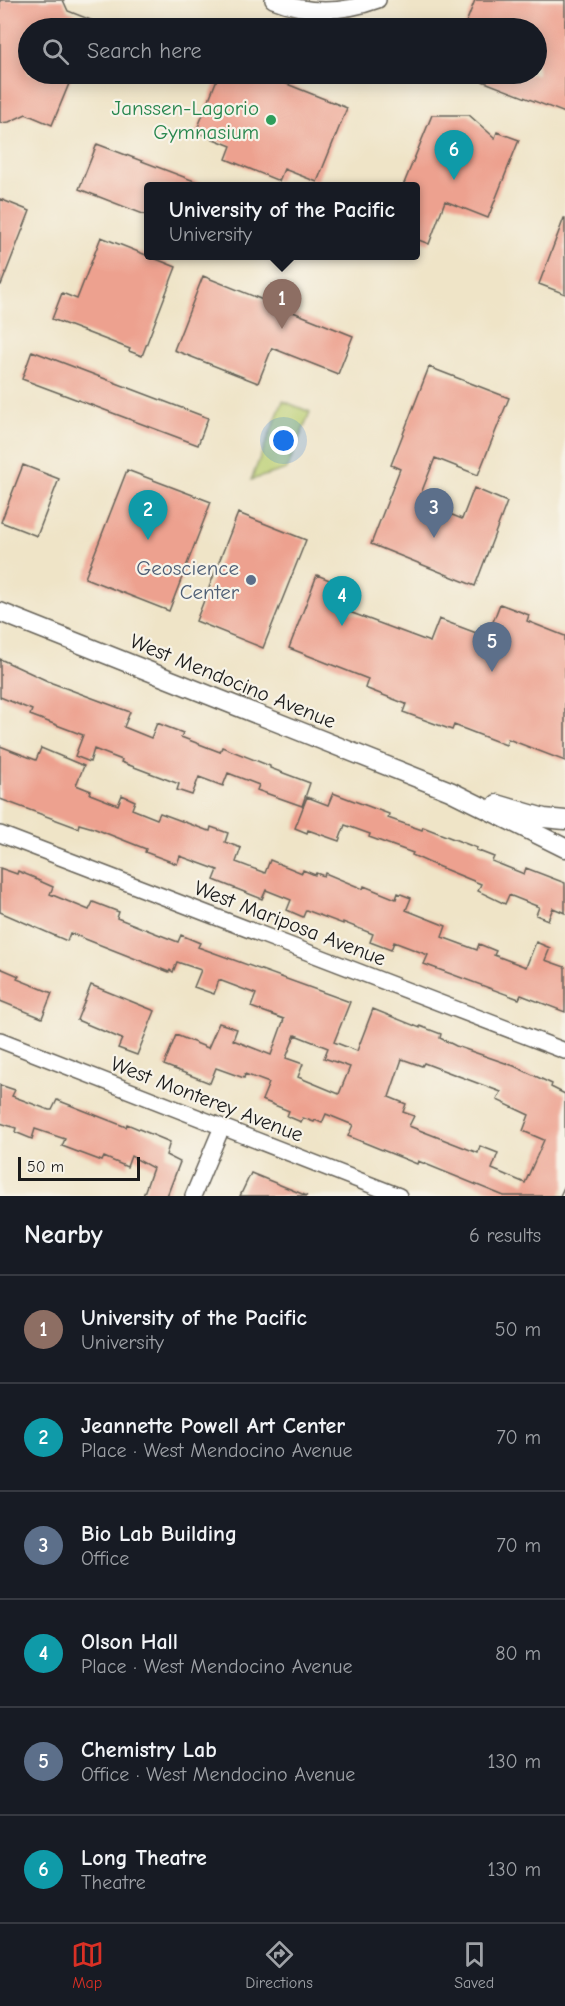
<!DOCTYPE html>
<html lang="en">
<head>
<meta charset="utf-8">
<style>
  body { margin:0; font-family:"Comic Neue",sans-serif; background:#20242c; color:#f1f3f6 }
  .scale { position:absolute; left:18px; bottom:15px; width:122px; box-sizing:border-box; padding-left:6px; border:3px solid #1c1c1c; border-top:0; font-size:16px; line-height:21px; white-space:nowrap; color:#1c1c1c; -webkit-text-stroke:4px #f7f3e8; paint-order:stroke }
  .you { position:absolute; left:284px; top:441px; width:21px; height:21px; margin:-15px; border:4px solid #fff; border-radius:50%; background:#1a73e8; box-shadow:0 0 0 9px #1a73e833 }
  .badge { display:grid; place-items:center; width:39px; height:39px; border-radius:50%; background:#d93025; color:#fff; font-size:20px; font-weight:700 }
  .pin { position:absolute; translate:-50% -50px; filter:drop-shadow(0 2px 3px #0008) }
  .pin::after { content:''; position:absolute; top:32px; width:21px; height:18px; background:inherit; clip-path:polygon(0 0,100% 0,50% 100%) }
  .popup { position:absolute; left:144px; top:182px; width:276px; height:78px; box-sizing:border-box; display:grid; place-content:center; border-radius:6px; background:#171b24; filter:drop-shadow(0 2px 4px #0005); font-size:20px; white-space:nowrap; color:#9ea1a6 }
  .popup b { font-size:22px; color:#f1f3f6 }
  .popup::after { content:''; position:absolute; left:50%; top:100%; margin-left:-12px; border:12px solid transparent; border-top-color:#171b24 }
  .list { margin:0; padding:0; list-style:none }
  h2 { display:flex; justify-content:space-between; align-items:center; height:78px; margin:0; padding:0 24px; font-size:26px }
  h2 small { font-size:20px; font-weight:400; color:#9ea1a6 }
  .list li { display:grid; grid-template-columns:39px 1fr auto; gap:18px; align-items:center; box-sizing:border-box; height:108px; padding:0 24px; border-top:2px solid #363941 }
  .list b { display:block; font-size:22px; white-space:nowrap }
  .list p { margin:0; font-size:20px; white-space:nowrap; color:#9ea1a6 }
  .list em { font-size:20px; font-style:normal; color:#9ea1a6 }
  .icon { flex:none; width:33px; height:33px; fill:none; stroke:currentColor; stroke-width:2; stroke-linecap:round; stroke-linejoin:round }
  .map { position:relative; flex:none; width:565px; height:1196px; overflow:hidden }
  .search { position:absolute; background:#171b24; box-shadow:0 3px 15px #0003; left:18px; right:18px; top:18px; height:66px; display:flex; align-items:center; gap:15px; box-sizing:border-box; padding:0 21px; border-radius:33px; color:#9ea1a6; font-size:22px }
  .sheet { height:726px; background:#171b24 }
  nav { display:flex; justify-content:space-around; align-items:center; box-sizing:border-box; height:84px; border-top:2px solid #363941; background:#171b24; font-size:16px; color:#9ea1a6 }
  nav a { display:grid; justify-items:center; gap:3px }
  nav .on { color:#d93025 }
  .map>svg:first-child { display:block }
</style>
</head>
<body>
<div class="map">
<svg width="565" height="1196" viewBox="0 0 565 1196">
  <rect width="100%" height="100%" fill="#f7f3e8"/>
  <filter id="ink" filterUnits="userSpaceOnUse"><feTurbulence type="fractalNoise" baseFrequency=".0167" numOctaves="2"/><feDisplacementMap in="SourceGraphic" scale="12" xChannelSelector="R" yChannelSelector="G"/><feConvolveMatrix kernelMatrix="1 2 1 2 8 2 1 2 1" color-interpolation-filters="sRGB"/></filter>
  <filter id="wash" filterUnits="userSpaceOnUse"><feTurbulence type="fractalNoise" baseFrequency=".008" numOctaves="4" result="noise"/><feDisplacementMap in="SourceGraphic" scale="24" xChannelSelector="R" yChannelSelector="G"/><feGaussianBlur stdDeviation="1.35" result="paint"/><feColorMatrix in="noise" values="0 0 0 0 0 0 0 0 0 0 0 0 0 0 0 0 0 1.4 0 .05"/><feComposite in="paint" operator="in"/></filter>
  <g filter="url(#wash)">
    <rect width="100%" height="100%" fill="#efe4c7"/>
    <path fill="#bbcf73" stroke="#6c7648" stroke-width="1.5" d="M283,401L310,412L287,469L251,480Z"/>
    <g id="blocks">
      <path fill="#eda18f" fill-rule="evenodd" d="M0,0H63L68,11L111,28H28V74H73L52,125L26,114L9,122L0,123Z
        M475,0H565V113L464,74H537V28H464Z
        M219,74H262L347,108L317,182L284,169L279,181L226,159L231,146L196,132Z
        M432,115H469L495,138L497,132L519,140L488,218L445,201L429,244L416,239V186H403Z
        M97,144L205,185L204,186H148V216L79,189Z
        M0,199L30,211L1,285H0Z
        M564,218H565V294L539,284Z
        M101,237L176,267L142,356L129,351L130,349L52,319L62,293L77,299Z
        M203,276L353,336L338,374L272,348L258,383L174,350Z
        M32,351L208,418L198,445L22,379Z
        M429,367L509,398L478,475L435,458L418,501L462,519L474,488L507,502L475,586L371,544L400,469L391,465Z
        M23,465L59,479L37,536L1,522Z
        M127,470L211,502L169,611L85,578Z
        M238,513L306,540L263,648L196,621Z
        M317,575L352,589L344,610L430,642L439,619L487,637L500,604L529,615L527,621L565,636V761L508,739L506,745L454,725L452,730L403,712L406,704L365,688L368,679L289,648Z
        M0,659L52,683L130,712L124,727L151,738L157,723L183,733L181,737L220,752L222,747L270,766V768L310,783L302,806L257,790L259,785L228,773L223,786L199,777L192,795L177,790L179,784L121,762L122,760L94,749L90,762L75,756L83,735L30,715L32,710L0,697Z
        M0,746L36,760L41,748L84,766L76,785L91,791L90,794L118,805L122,795L135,801L132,809L157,819L160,813L206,830L210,831L211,827L228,833L225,842L241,848L236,862L265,873L270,860L302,873L303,870L315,875L316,873L324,876L325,873L363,889L364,886L396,899L398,893L411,898L406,910L446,926L442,937L477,950L479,944L496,951L494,955L526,967L536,942L550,948L545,960L565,967V1012L521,995L519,999L424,964L428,955L394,942L391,950L370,942L373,934L343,922V924L306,910L303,917L287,910L291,900L266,890L262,899L214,880L218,870L180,856L177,864L145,852L146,849L93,828L79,824L78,828L0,799Z
        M333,793L389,814L388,818L422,830L423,827L477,848L476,850L494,857L492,861L524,874L526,868L565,883V913L553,908L548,920L536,915L539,907L509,895L505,904L478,891L481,884L432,864L412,855L413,853L369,837L370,834L345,825L339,841L308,830L307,833L295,828L307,797L328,805Z
        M0,868L17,874L18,871L35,878V879L53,887L50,894L89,910L93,902L119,912L117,918L178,942L181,935L200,943L198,947L350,1002L334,1042L357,1051L373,1009L420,1028V1026L441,1034L440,1038L456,1046L514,1066L552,1084L551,1087L565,1094V1185L560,1196H504L418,1161L417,1164L348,1136L353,1125L326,1114L322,1123L315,1120L314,1122L303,1118L301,1122L287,1116L289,1111L262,1100L269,1083L245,1074L244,1078L216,1068L210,1083L164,1065L176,1035L208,1048L219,1023L237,1029L233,1040L271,1055L284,1019L251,1007L256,994L219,980L214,994L194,987L201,970L177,962L173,972L170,970L169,972L70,933L67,941L0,912ZM295,1035L328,1048L324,1058L350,1067L339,1094L298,1077L303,1064L286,1058ZM402,1059L422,1066L424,1063L501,1092L497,1100L529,1115L523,1131L544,1140L525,1183L492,1169L498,1153L480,1146L478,1153L409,1126L414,1116L403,1112L406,1104L389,1097Z
        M0,968L19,976L17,979L52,993L42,1018L0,1001Z
        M91,985L155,1011L137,1055L118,1048L122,1039L77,1020Z
        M0,1085L15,1090L12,1096L49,1110H52L57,1100L126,1127L127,1124L170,1142L166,1155L180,1162L167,1196H143L153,1168L131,1156L127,1167L104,1157L102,1161L62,1146L65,1139L35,1129L32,1139L15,1132L16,1128L0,1123Z
        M251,1173L307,1196H240Z"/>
    </g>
  </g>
  <g filter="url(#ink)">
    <use href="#blocks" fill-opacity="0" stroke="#666258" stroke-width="1.5"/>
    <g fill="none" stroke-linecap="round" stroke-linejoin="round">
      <g stroke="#666258" stroke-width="18">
        <path id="minor" d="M273,0C308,14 343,13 378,0
          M0,834L565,1051
          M0,1040L399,1196
          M193,1196L222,1127"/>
      </g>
      <g stroke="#666258" stroke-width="21">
        <path id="tertiary" d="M0,612L450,791L565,848
          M497,804L544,818L565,820"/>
      </g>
      <use href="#minor" stroke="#fff" stroke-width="15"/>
      <use href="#tertiary" stroke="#fff" stroke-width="18"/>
    </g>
  </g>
  <circle fill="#2e9e5b" stroke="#f7f3e8" stroke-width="2" cx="271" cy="120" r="6"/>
  <circle fill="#5c6f8a" stroke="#f7f3e8" stroke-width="2" cx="251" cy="580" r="6"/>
  <g text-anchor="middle" stroke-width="4.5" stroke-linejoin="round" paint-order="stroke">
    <g font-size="21" fill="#27864d" stroke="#f7f3e8" text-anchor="end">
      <text x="259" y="115">Janssen-Lagorio<tspan x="259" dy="24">Gymnasium</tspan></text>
    </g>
    <g font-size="21" fill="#4e5e75" stroke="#f7f3e8" text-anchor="end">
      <text x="239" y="575">Geoscience<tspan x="239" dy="24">Center</tspan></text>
    </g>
    <g font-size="21" fill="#1c1c1c" stroke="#f7f3e8">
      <text transform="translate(233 681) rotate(22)" y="7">West Mendocino Avenue</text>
      <text transform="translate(290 923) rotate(21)" y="7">West Mariposa Avenue</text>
      <text transform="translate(207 1099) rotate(21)" y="7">West Monterey Avenue</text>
    </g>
  </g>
</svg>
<div class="scale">50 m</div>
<div class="you"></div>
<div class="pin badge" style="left:282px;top:329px;background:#8d6e63">1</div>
<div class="popup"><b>University of the Pacific</b>University</div>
<div class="pin badge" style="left:148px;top:540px;background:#0f9aa8">2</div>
<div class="pin badge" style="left:434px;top:538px;background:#5c6f8a">3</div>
<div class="pin badge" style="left:342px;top:626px;background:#0f9aa8">4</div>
<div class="pin badge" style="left:492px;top:672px;background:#5c6f8a">5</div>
<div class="pin badge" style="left:454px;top:180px;background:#0f9aa8">6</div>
<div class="search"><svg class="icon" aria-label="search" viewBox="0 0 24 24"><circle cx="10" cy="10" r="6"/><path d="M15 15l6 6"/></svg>Search here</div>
</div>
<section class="sheet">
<h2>Nearby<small>6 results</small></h2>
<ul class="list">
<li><span class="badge" style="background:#8d6e63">1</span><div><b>University of the Pacific</b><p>University</p></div><em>50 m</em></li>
<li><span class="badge" style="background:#0f9aa8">2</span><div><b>Jeannette Powell Art Center</b><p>Place · West Mendocino Avenue</p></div><em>70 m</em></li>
<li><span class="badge" style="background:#5c6f8a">3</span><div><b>Bio Lab Building</b><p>Office</p></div><em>70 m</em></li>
<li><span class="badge" style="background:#0f9aa8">4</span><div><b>Olson Hall</b><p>Place · West Mendocino Avenue</p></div><em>80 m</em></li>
<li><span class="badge" style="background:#5c6f8a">5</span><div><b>Chemistry Lab</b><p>Office · West Mendocino Avenue</p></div><em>130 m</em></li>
<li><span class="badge" style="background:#0f9aa8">6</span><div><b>Long Theatre</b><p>Theatre</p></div><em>130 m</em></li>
</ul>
</section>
<nav>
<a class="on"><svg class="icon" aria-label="map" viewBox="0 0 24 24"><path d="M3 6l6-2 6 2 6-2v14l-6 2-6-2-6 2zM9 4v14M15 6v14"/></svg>Map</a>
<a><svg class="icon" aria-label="directions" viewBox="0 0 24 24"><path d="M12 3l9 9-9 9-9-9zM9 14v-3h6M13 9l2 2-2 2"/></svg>Directions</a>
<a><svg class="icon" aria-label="saved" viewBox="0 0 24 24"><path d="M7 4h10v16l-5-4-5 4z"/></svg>Saved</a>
</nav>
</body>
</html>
